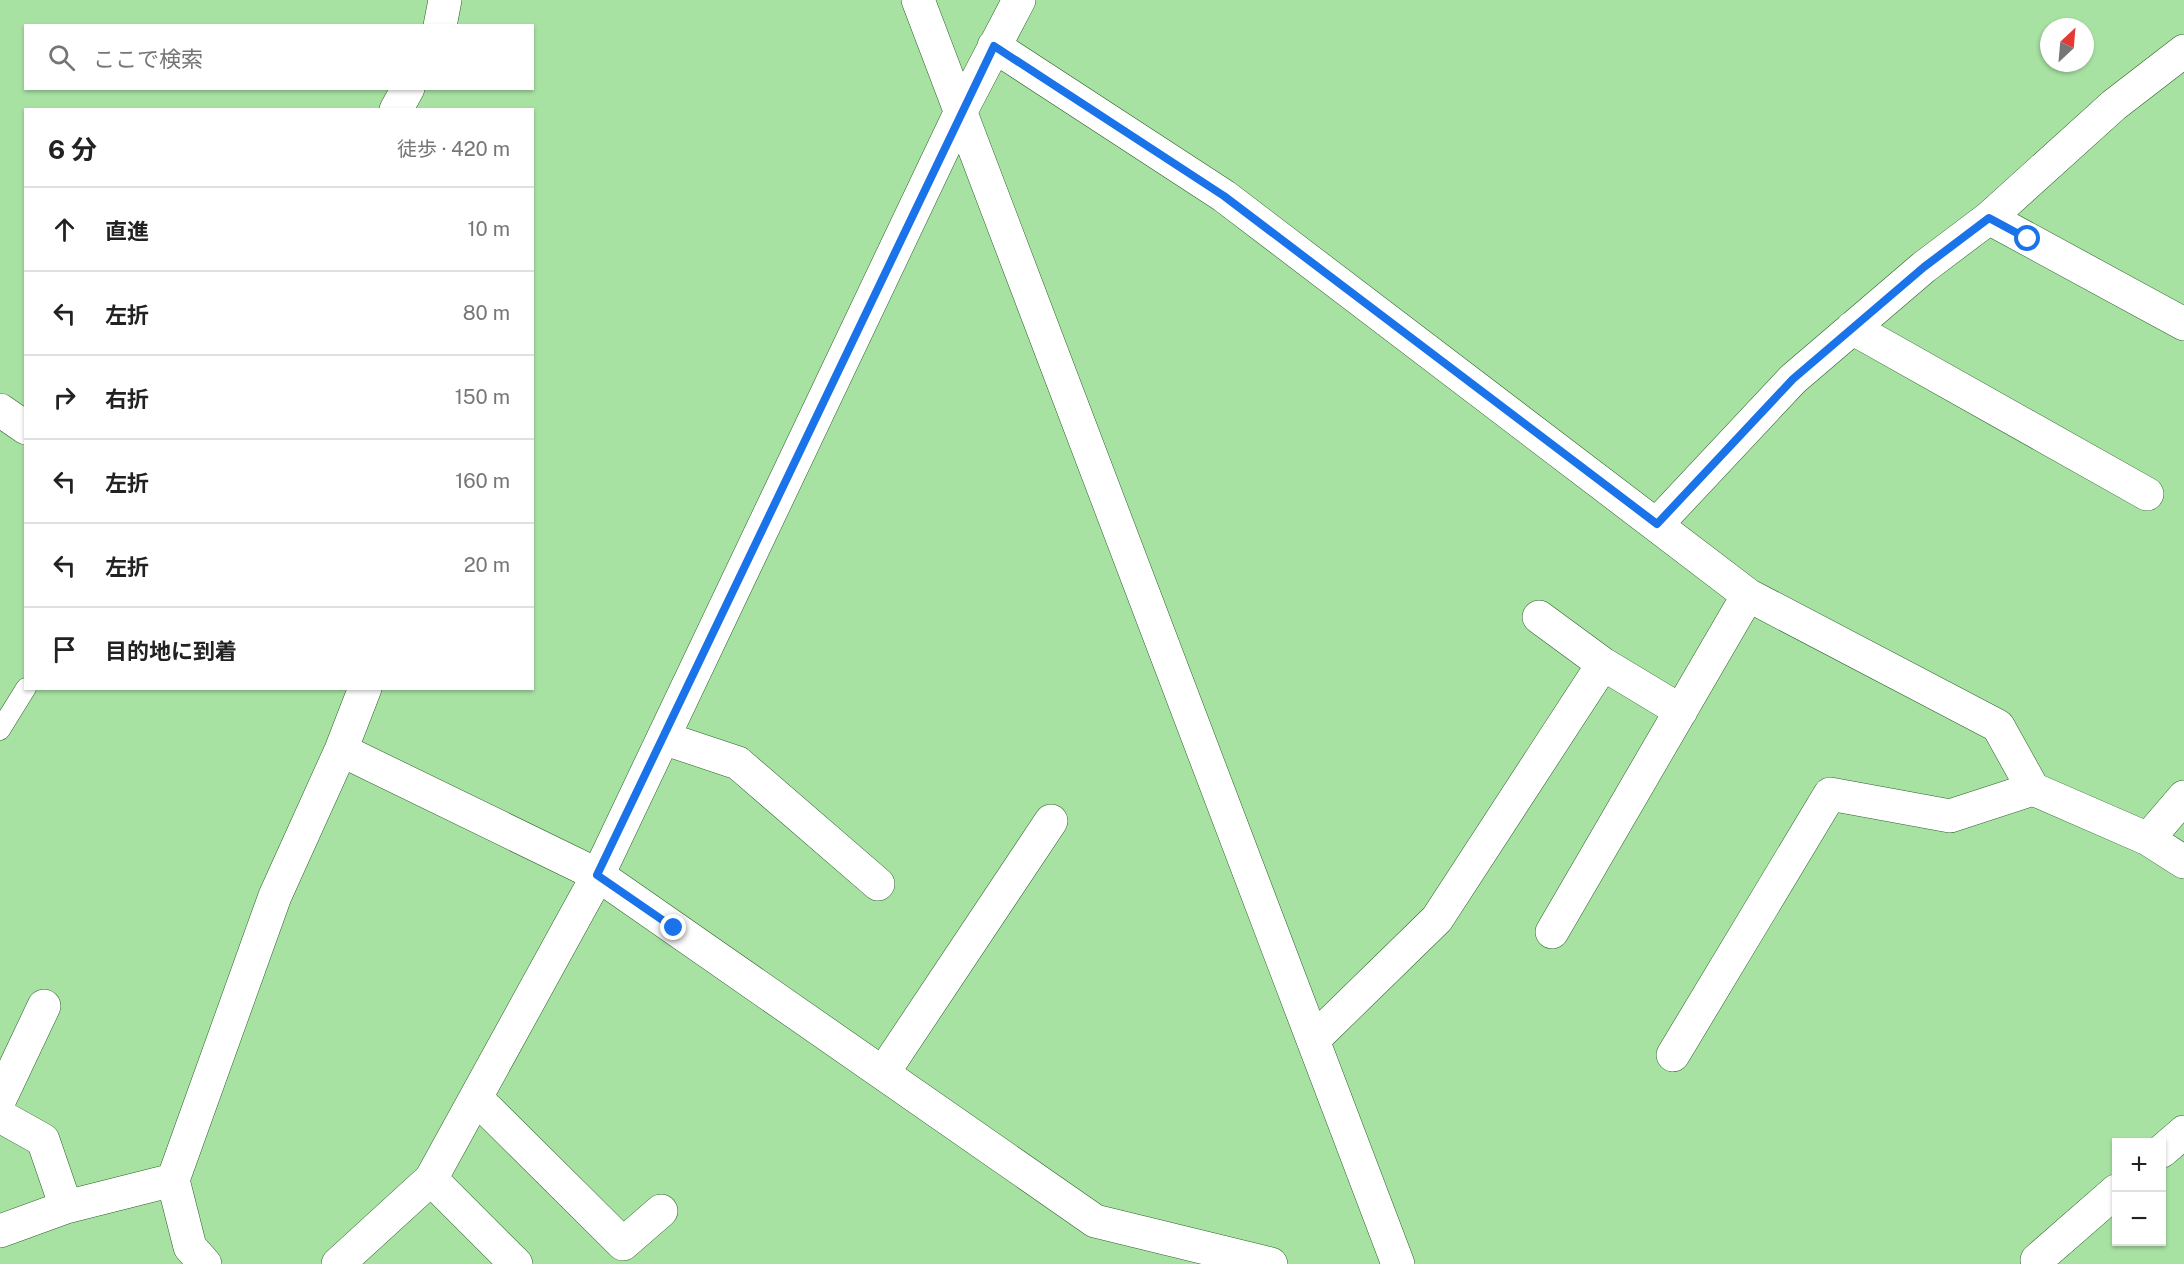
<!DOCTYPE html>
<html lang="ja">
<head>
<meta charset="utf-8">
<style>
  body { margin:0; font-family:"Public Sans","Noto Sans JP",sans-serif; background:#f6f6f6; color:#222 }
  .controls { position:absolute; right:18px; bottom:18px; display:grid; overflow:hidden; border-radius:0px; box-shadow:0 2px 4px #0004 }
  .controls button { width:54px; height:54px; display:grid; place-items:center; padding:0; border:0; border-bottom:2px solid #e0e0e0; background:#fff; color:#222; font:30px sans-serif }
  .compass { position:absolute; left:2040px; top:18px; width:54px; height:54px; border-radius:50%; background:#fff; box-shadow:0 2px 4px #0004; rotate:26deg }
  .stop { position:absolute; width:18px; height:18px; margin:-14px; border:4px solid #1a73e8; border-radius:50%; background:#fff }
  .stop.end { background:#1a73e8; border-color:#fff; box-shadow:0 2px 6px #0008 }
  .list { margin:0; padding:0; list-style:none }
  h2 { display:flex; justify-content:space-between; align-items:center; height:78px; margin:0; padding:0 24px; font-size:26px }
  h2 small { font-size:20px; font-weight:400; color:#767676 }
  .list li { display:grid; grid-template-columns:39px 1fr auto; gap:18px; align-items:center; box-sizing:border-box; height:84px; padding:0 24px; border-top:2px solid #e0e0e0 }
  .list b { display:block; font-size:22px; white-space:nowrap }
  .list em { font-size:20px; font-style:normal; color:#767676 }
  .icon { flex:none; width:33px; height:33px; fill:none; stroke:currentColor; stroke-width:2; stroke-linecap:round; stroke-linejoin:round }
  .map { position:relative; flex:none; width:2184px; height:1264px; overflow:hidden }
  .search { position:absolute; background:#fff; box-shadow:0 2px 4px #0004; left:24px; top:24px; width:510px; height:66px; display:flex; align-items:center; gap:15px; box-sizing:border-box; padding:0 21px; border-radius:0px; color:#767676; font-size:22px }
  .panel { position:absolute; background:#fff; box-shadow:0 2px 4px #0004; left:24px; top:108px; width:510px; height:582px; border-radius:0px }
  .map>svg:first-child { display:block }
</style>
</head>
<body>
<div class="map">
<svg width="2184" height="1264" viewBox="0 0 2184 1264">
  <rect width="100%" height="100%" fill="#a8e2a3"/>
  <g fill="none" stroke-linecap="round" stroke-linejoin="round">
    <g stroke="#2b6129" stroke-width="21">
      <path id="service" d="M0,730L26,688"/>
    </g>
    <g stroke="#2b6129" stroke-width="34">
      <path id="minor" d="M918,0L1398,1264
        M440,26L445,0
        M994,46L1224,196L1748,595L1998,726L2033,789L2148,839L2184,862
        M396,110L408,88
        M1989,218L2184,324
        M1852,328L2147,494
        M0,410L26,428
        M1657,524L1793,379L1924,267L1989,218L2114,105L2184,51
        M1539,617L1603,664L1681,711
        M663,738L738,763L878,884
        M341,750L598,875L1095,1221L1271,1264
        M2148,839L2184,797
        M1552,932L1748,595
        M1313,1040L1437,919L1603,664
        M1673,1055L1830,794L1950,816L2033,789
        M883,1073L1051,821
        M476,1098L623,1244L661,1211
        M0,1099L44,1006
        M0,1116L43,1140L66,1207
        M2162,1151L2184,1132
        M431,1179L516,1264
        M0,1231L66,1207L173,1180
        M2037,1260L2116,1191
        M205,1264L190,1247L173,1180L275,896L341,750L365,688
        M338,1264L431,1179L598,875L961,111L1019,0"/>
    </g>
    <use href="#service" stroke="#fff" stroke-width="20"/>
    <use href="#minor" stroke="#fff" stroke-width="33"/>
  </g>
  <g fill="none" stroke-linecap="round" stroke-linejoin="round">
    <path stroke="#1a73e8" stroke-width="8" d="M674,928L597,875L994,46L1224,196L1657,524L1793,379L1924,267L1989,218L2028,239"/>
  </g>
</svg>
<div class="controls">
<button>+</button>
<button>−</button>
</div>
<svg class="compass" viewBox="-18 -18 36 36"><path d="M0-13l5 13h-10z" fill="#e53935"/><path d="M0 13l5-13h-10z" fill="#767676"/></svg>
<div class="stop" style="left:2028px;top:239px"></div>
<div class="stop end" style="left:674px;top:928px"></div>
<div class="search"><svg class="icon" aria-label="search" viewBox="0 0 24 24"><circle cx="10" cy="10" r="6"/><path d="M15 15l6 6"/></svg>ここで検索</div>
<section class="panel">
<h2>6 分<small>徒歩 · 420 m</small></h2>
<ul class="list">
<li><svg class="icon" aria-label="ahead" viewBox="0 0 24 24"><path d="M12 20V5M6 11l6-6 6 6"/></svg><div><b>直進</b></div><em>10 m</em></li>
<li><svg class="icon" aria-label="left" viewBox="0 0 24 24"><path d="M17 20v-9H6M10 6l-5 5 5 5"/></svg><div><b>左折</b></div><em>80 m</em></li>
<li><svg class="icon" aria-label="right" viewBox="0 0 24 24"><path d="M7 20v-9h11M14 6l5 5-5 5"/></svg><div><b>右折</b></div><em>150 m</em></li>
<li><svg class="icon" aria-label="left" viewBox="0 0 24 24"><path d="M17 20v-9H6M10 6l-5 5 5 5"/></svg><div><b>左折</b></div><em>160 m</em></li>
<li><svg class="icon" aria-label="left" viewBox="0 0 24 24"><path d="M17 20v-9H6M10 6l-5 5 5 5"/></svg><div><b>左折</b></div><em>20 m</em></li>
<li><svg class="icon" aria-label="arrive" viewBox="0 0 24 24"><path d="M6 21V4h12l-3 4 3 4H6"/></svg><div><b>目的地に到着</b></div></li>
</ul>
</section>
</div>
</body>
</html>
